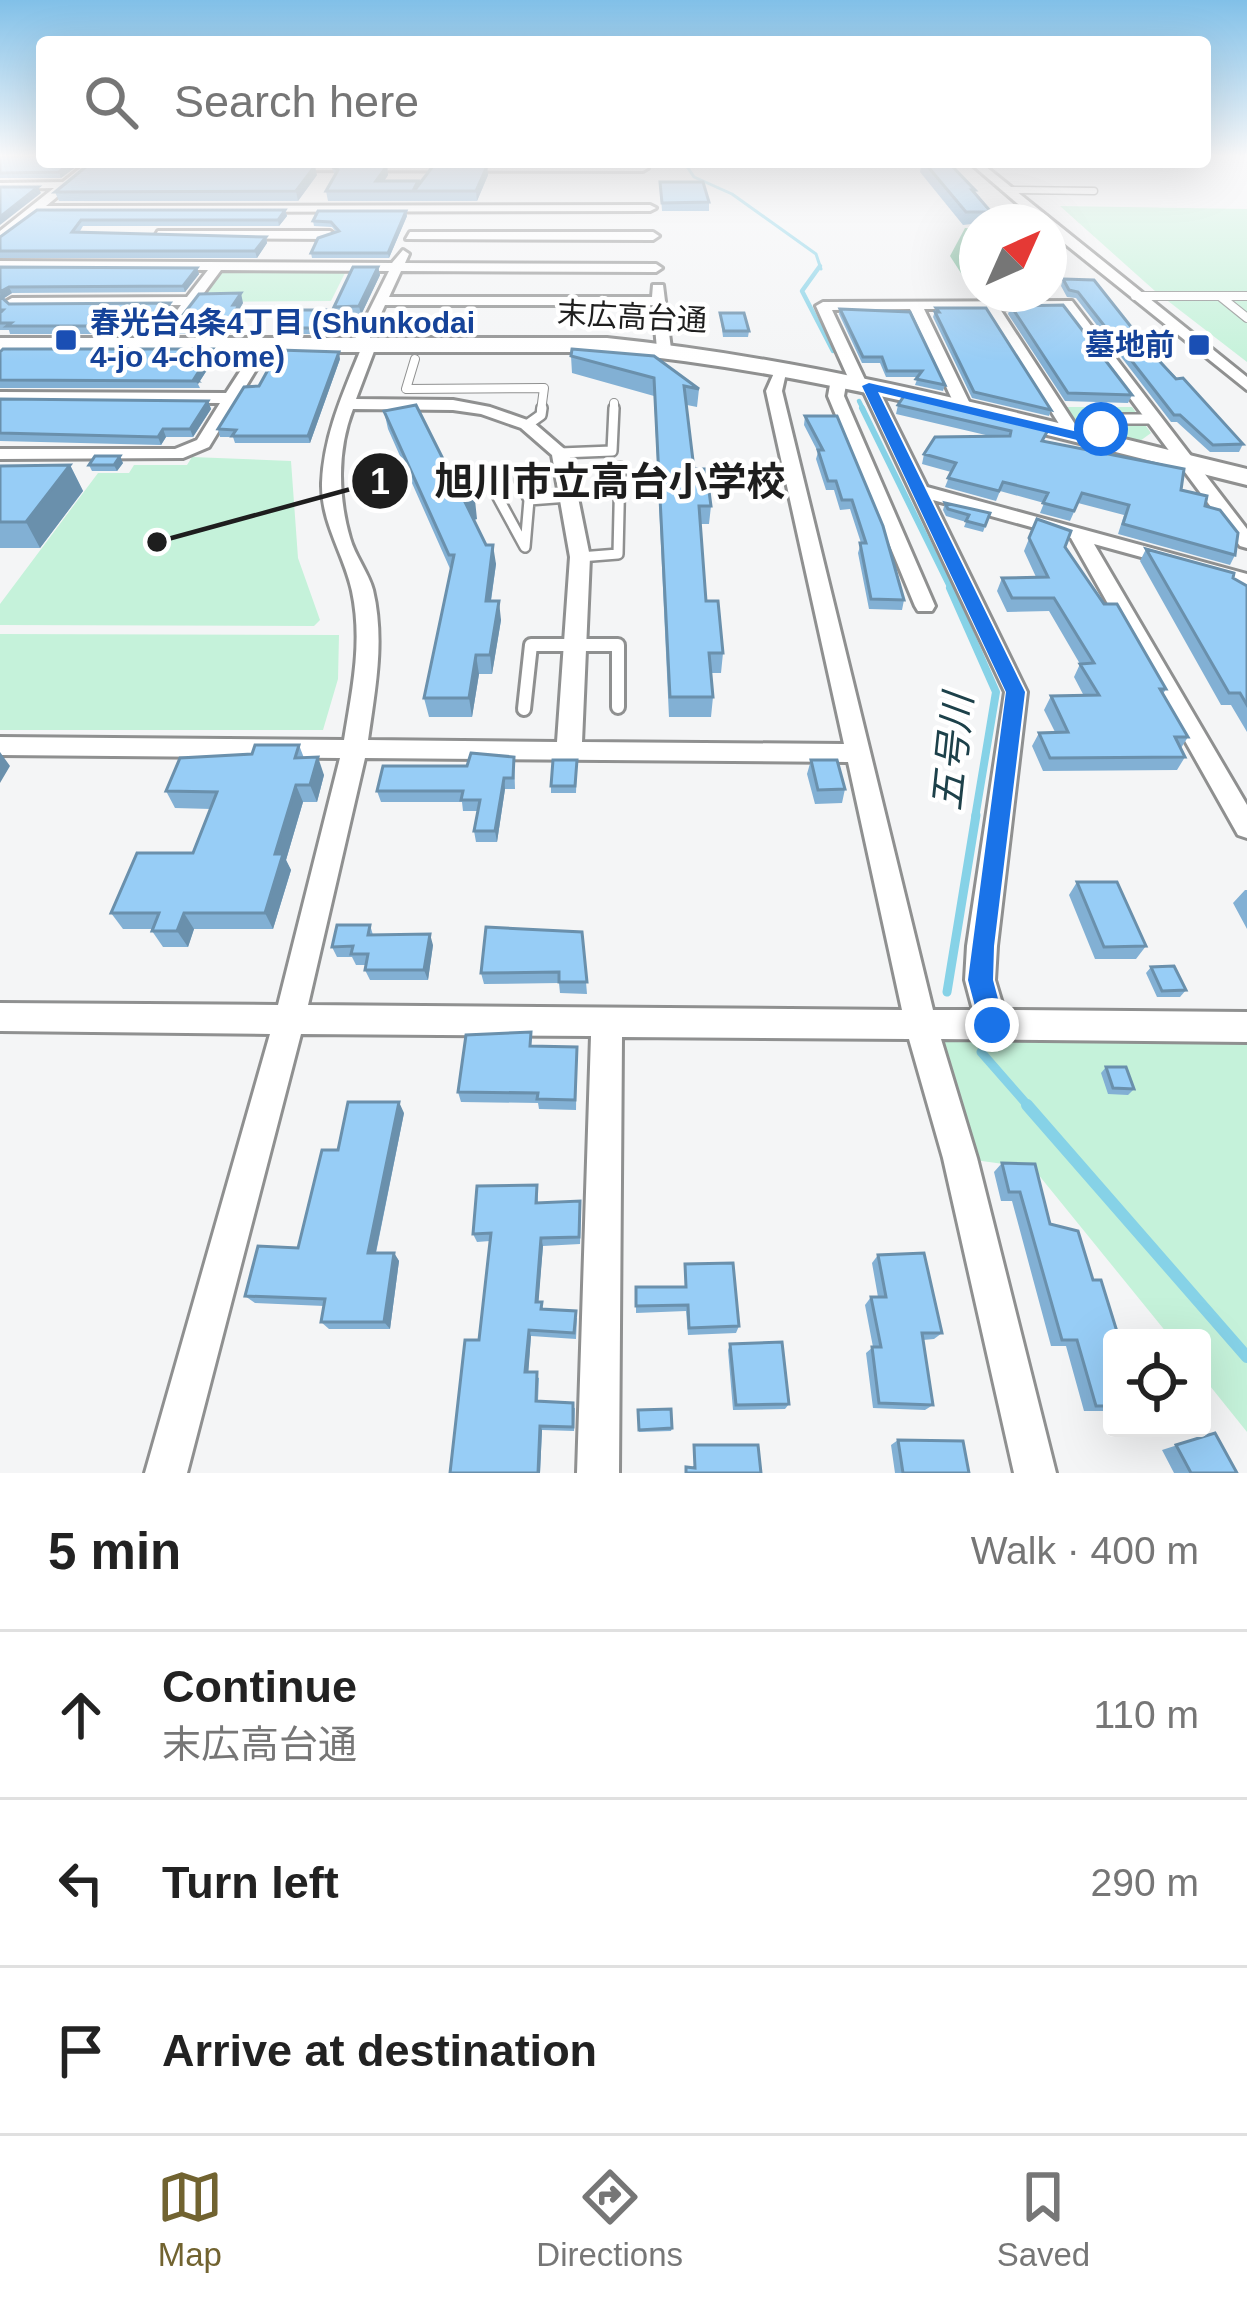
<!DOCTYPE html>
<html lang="en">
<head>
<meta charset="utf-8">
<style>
  body { margin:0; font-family:Arial,"Noto Sans JP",sans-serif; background:#f2f2f2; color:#222 }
  .controls { position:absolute; right:36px; bottom:36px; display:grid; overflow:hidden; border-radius:12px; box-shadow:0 12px 48px #0002 }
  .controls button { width:108px; height:108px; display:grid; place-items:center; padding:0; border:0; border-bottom:3px solid #e0e0e0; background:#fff; color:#222; font:60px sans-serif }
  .compass { position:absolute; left:959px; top:204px; width:108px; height:108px; border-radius:50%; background:#fff; box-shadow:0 12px 48px #0002; rotate:45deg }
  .stop { position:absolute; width:36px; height:36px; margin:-27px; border:9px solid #1a73e8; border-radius:50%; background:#fff }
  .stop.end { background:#1a73e8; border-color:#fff; box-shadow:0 3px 12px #0008 }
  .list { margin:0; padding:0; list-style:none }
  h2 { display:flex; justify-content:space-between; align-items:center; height:156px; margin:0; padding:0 48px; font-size:51px }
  h2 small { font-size:39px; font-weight:400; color:#767676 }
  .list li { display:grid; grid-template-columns:78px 1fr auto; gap:36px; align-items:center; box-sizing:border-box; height:168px; padding:0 48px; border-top:3px solid #e0e0e0 }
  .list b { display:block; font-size:45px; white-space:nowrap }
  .list p { margin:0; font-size:39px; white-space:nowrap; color:#767676 }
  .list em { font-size:39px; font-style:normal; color:#767676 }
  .icon { flex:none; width:66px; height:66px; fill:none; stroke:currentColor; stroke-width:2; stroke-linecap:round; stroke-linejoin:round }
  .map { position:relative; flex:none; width:1247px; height:1473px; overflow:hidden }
  .search { position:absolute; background:#fff; box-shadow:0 12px 48px #0002; left:36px; right:36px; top:36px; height:132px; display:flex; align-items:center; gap:30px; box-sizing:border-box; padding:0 42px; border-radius:12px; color:#767676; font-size:45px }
  .sheet { height:660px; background:#fff }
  nav { display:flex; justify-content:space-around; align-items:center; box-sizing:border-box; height:168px; border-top:3px solid #e0e0e0; background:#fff; font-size:33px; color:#767676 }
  nav a { display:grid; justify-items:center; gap:6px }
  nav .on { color:#716330 }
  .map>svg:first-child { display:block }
</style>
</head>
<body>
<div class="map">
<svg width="1247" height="1473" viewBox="0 0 1247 1473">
  <rect width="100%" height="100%" fill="#f4f5f6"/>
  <path fill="#c5f2da" d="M1060,206L1247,209V362L1155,291Z
    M347,269L331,301L198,302L222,270Z
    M1066,407H1132L1151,433L1140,441L1078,427Z
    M192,457L291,461L298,558L320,620L314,626L0,625V604L98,473H129L134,465H187Z
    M0,634L339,635L338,679L323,730H0Z
    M921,1025L1247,1026V1432L1202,1376V1338H1171L1033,1168L960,1158Z"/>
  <path fill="#87c7a7" d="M965,228L977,229V294L1050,295L977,298L950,256Z"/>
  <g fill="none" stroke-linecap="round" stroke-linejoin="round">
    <path stroke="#86d2e7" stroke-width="3" d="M684,162L694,177L732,194L816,254L821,269"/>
    <path stroke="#86d2e7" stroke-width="4.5" d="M820,266L802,291L833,351
      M859,401L864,411"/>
    <path stroke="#86d2e7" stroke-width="6" d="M862,408L952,591"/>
    <path stroke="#86d2e7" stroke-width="8" d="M950,588L996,692L975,818"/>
    <path stroke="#86d2e7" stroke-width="9" d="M947,992L976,815
      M981,1052L1030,1108"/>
    <path stroke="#86d2e7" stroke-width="12" d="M1027,1105L1247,1357"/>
    <g stroke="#8f9090" stroke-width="9">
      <path id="lane-far3" d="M1008,190L1094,191"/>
    </g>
    <g stroke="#8f9090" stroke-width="10">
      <path id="lane-far2" d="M1135,296H1247
        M1221,297L1247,318
        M415,359L406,389L544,388L541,411
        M614,411V403"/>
    </g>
    <g stroke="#8f9090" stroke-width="14">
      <path id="lane-far1" d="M527,425L541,415L542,408
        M1102,442L1106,419H1154
        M560,453L612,451L614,408
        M516,472L529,500
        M488,479L525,547L529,500L569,497
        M580,557L618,554L620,467"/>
    </g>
    <g stroke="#8f9090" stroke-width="18">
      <path id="lane" d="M524,709L531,645H618V707"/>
    </g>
    <g stroke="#8f9090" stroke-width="6">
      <path id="street" d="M88,162H99L46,206L650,205L656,208L650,211L38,212L0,241V231L54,188L0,189V183L63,182Z
        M969,162H980L1247,377V390L1049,231V222H1039Z
        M285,165H643L648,168L643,171L281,170Z
        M158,231H330L336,235L330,239L154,238Z
        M410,232H653L659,236L653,240L406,239Z
        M403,250L409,254L405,263L656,264L662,268L656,272L401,271L389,297H652L653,285H663L671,349L664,353L657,349L653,305H385L368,342L376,346L356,399L453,400L490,407L533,422L569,453L590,557L582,742L844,744L766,391L778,364H788L782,391L933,1010H973L965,980L967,946L1005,692L862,388L851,384L816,306L823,302L1072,301L1247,529V548L1240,546L1063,308L1000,309L1082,435L1074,440L1066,435L987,309H924L973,410L965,415L957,410L910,309L832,310L866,382L877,386L927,487L1247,574V586L1094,544L1247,805V838L1238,835L1071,538L933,500L1027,692L997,946L995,980L1004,1010L1247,1012V1042L941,1039L977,1158L1056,1473H1014L943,1158L909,1039L622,1037L619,1473H577L591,1036L301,1034L187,1473H145L270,1034L0,1031V1003L278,1005L340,758L0,755V737L344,740C352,690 363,642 352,591C344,554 321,523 322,483C324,435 343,393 361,349L352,345L389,271L221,270L163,348L158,349L151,345L181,305L12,306L5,302L12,298L187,297L208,270L0,269V261L392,263ZM353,409L453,410L481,414L521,428L552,455L570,557L557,742L368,740C375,690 385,641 373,590C368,572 355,556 350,538C338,497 337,450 353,409ZM365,758L848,762L902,1010L308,1005Z
        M259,342L271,345L209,447L183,458L0,459V449H175L197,440L220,403L0,402V392L226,393Z
        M839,374L847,379L844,396L935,606L932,611H918L915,606L828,396L831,379Z"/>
    </g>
    <g stroke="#8f9090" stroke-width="6">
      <path id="secondary" d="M0,338H607C825,360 1035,418 1247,469V485C1035,433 825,373 607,352H0Z"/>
    </g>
    <use href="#lane-far3" stroke="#fff" stroke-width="6"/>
    <use href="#lane-far2" stroke="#fff" stroke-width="8"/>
    <use href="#lane-far1" stroke="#fff" stroke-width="9"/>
    <use href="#lane" stroke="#fff" stroke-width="12"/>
    <use href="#street" fill="#fff" fill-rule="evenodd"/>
    <use href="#secondary" fill="#fff" fill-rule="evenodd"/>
  </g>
  <path fill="#82b0d4" d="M0,156L82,162L61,178H0Z
    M922,162H948L975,190V193L991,212L989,222L963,225L920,172Z
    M331,166H387L388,175L384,181H418V185L487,166L488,175L477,201H328L326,191L335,176Z
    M317,175L298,201H59L55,192Z
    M660,182L709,202V211H662Z
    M37,210H285L287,216L279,226H83L79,233L266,237L267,243L257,258H0V237Z
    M407,216L389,258H312L311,253L336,232L332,227L314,226L313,221Z
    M0,267L197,268L199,274L185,292L12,293L3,299L9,304L170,303L172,310L154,334H10L9,330H0Z
    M378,267L380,275L361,315H336L334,307Z
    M1063,279L1151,352L1243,444L1239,452H1210L1177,422H1171L1076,298L1067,297L1061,286Z
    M243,303L240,308L242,315L230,334H179L176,324Z
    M1011,306L1132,395L1128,403L1065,401L1008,314Z
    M936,308L1051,410L1049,416L972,398L933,317Z
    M840,309L945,385L943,391L915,385L918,377H886L880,363H862L839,314Z
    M720,313L749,331L748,337H723Z
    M326,316L317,334H294L292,328Z
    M213,349L216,356L198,384L200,388H0V352Z
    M571,356L699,389L697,407L687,405L694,469L711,506L709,524H700L706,601L723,653L721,673H711L713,697L711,717H669L654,396L572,373Z
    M340,359L310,443H235L233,437H220L218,429L259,386Z
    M904,396L1043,441L1181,490L1205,506L1235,555L1230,565L1118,534L1124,515L1078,503L1070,521L1040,513L1044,503L1000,491L996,501L945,487L951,472L922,464L924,454L990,436L896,414L898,405Z
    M0,399L208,401L211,409L193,437H166L161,445L0,441Z
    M384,411L448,469L477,519L474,520L496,564L491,601L501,620L492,674H479L472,717H429L424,698L451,571L388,429Z
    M805,416H837L904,600L902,610L869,609L858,553L861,543L850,509L840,510L834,490H826L816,459L818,452L804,425Z
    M123,463L117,471H92L89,465Z
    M70,465L83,491L40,548H0V466Z
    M945,503L990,513L983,532L964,527L966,522L946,516L943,510Z
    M1037,519L1065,547L1104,604L1166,689L1163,694L1188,737L1181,748L1185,757L1177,770L1043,771L1032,746L1039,733L1055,732L1044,710L1051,696H1084L1074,677L1080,664L1049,611L1007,612L997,591L1002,578L1036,577L1024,551Z
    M1146,549L1233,578L1247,586V732L1231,705H1221L1140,561Z
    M299,745L304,758L324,775L317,802H303L286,860L291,870L273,929H194L188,947H163L152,931L153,929H123L111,913L193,853L211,809L175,808L166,791L252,754Z
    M514,757L515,789H505L497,842H476L474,831L478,811H463L462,802H381L377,791Z
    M577,760L576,793H551V786Z
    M811,760L845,789L842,803L815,804L807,774Z
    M1077,882L1146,946L1136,959H1095L1069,895Z
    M1245,890H1247V929L1233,903Z
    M370,925L373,935L433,945L428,980H370L365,970L366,965H356L352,957H337L332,947Z
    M582,932L587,994L560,993L559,983L484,984L481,973Z
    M1151,967L1186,990L1180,997H1157L1146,973Z
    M533,1046L577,1047L576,1110L539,1109L538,1103L461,1102L458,1092Z
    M1106,1067L1134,1089L1128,1095L1108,1094L1101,1073Z
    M404,1113L376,1253H394L399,1261L390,1329H329L321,1322L324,1306L255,1303L245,1296L298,1248L338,1150Z
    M1002,1163L1050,1224L1112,1338V1411H1084L1066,1346H1051L1012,1201H1001L994,1172Z
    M537,1185L538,1203L581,1210L580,1244L543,1246L538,1302L544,1309L577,1318L576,1339L531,1336L528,1372L539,1378L538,1401L575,1408L574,1431L542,1430L540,1473H450L479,1340L490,1241L477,1242L473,1234Z
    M878,1255L942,1333L934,1339L923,1340L933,1405L925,1410L873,1408L866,1353L873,1347L865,1305L871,1297H878L872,1263Z
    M685,1264L739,1326L736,1333L688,1335L686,1311L636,1313V1287H685Z
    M730,1344L789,1404L785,1409L733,1410L728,1350Z
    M638,1410L672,1428L671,1431L639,1432Z
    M1215,1433L1237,1473H1174L1162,1450Z
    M898,1440L969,1473H895L891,1445Z"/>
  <path fill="#6a90ac" d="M72,162H82L61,178L59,172Z
    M315,166L317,175L298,201L296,191Z
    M387,166L388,175L378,191L376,181Z
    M487,166L488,175L477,201L476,191Z
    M38,187L41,193L0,225V217Z
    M285,210L287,216L279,226L278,220Z
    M406,211L407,216L389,258L388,253Z
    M266,237L267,243L257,258L255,251Z
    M378,267L380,275L361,315L359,306Z
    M197,268L199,274L185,292L183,286Z
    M9,287L12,293L1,300L0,292Z
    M241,293L243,303L240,308L242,315L230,334L227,324L233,305Z
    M170,303L172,310L154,334L151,326Z
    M325,310L326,316L317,334L316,328Z
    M213,349L216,356L198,384L194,379Z
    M339,352L340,359L310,443L308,436Z
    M208,401L211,409L193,437L190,429Z
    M163,429L166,437L161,445L158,437Z
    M120,456L123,463L117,471L114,465Z
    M70,465L83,491L40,548L26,522Z
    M475,500L477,519L468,521L465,502Z
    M493,545L496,564L488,620L486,601Z
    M499,601L501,620L492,674L490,655Z
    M476,655L479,674L472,717L469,698Z
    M0,752L10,766L0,783Z
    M318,757L324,775L317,802L310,785Z
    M504,778L505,789L497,842L495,831Z
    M296,785L303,802L286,860L291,870L273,929L265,913L275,854Z
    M184,913L194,929L188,947L177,931Z
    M430,934L433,945L428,980L424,970Z
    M399,1102L404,1113L374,1261L368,1253Z
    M541,1238L543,1246L538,1309L536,1302Z
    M394,1253L399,1261L390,1329L384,1322Z
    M529,1330L531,1336L528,1377L525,1372Z
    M540,1426L542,1430L540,1473H538Z"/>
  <path fill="#97cdf6" stroke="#6a90ac" stroke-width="3" d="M0,156H42V162H72L59,172L0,173Z
    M924,162H948L975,190H972L991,212H966Z
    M88,165L315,166L296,191L55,192Z
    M331,166H387L376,181H418L413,191H326L338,170Z
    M433,166H487L476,191H414Z
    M660,182H703L709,202L662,203Z
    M0,187H38L0,217Z
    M37,210H285L278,220H81L72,232L266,237L255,251H0V237Z
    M318,211H406L388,253H311L318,238L339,231L331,222L313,221Z
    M0,267L197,268L183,286L9,287L0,292Z
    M353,267H378L359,306L334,307Z
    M1063,279L1094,280L1151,352L1176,379L1183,378L1243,444L1213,445L1180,415H1174L1078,292L1069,290Z
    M241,293L233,305H239L227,324H176L199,294Z
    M0,296L9,304L170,303L151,326H7L11,323H0V313L3,310H0Z
    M1063,305L1132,395L1068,393L1011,306Z
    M936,308H986L1051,410L974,392L935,312H939Z
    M840,309L910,312L945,385L916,379L922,371H887L882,357H863Z
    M301,310H325L316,328H292Z
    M720,313H744L749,331H724Z
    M3,349H213L194,379L197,381L0,380V352Z
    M572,349L654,356L699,389L684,386L694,469H706L711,506H699L706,601H718L723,653H709L713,697H670L654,378L571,356Z
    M279,350L339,352L308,436H232L236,430L218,429L244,387L259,386Z
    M904,396L1048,430L1042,441L1184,469L1181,490L1207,496L1205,506L1220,510L1238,533L1235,555L1123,524L1129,505L1082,493L1074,511L1043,503L1048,493L1003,482L999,491L948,478L956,463L924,454L935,437L1010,436L1011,431L898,405Z
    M0,399L208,401L190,429H163L158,437L0,433Z
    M416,405L448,469L457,467L475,500L465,502L486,545H493L486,601H499L490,655H476L469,698H424L454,555H449L384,411Z
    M805,416H837L883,526L904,600L871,599L860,543H866L852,500H842L836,481H828L818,450H823Z
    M95,456H120L114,465H89Z
    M70,465L26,522H0V466Z
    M945,503L990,513L985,526L966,521L969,515L948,509Z
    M1037,519L1071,531L1065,547L1104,604H1117L1166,689H1160L1188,737H1175L1185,757L1050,758L1039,733L1068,732L1051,696L1099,695L1080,664L1094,663L1054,598H1012L1002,578L1048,577L1029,538Z
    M1146,549L1234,573L1233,578L1247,586V705L1240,693H1229Z
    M255,745H299L295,758L318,757L310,785H296L275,854H283L265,913H184L177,931H152L159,913H111L137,853H193L217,792L166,791L180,758L252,754Z
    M471,753L514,757L513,778H504L495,831H474L480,800H461L463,791H377L383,766H467Z
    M553,760H577L575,786H551Z
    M811,760H837L845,789L818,790Z
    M1077,882H1117L1146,946L1104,947Z
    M337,925H370L368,935L430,934L424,970H365L368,954H351L353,946L332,947Z
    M486,927L582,932L587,982H559V972L481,973Z
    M1174,966L1186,990L1162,991L1151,967Z
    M531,1032L530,1046L577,1047L575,1100L537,1099L538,1093L458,1092L466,1035Z
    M1106,1067H1126L1134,1089L1113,1088Z
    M348,1102H399L368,1253H394L384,1322H321L325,1299L245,1296L258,1246L298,1248L322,1150H338Z
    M1002,1163L1035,1164L1050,1224L1078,1231L1093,1280H1101L1119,1338H1112V1406H1096L1077,1340H1062L1020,1192H1009Z
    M537,1185L536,1203L580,1201L579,1237L541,1238L536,1302H542L541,1309L576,1311L574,1333L529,1330L525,1372H537L536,1401L573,1403V1427L540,1426L538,1473H450L465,1340H479L491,1233L473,1234L477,1186Z
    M924,1253L942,1333H922L933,1405L879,1403L872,1347H881L871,1297H886L878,1255Z
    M733,1263L739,1326L689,1328L688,1305L636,1306V1287H686L685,1264Z
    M782,1342L789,1404L736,1405L730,1344Z
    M671,1409L672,1428L639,1430L638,1410Z
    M1215,1433L1237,1473H1191L1176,1445Z
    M898,1440L963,1441L969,1473H903Z
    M694,1445H758L761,1473H686V1467L695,1468Z"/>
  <linearGradient id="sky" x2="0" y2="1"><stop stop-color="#81c0e8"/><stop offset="0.43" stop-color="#fafafb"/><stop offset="1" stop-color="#fafafb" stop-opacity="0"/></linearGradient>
  <rect width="1247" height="362" fill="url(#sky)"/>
  <path fill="#1a73e8" d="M869,383L1095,436L1097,426L1108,429L1109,442L1102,446L878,392L1025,692L994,946L993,980L1005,1025L992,1037L980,1025L968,980L1006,692L862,386Z"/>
  <g fill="#1a4fb4" stroke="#fff" stroke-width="4.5">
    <rect x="54" y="328" width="24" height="24" rx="6"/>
    <rect x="1187" y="333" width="24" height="24" rx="6"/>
  </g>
  <g text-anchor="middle" stroke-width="9" stroke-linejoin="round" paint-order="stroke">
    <g font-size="30" fill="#1e1e1e" stroke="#fff">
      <text transform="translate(632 317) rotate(3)" y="10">末広高台通</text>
    </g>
    <g font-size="30" font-weight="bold" fill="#164399" stroke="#fff" text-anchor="start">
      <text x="90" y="333">春光台4条4丁目 (Shunkodai<tspan x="90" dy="34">4-jo 4-chome)</tspan></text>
      <text x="1175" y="355" text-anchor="end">墓地前</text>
    </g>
    <g font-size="39" font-style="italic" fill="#1d414a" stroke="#fff">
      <text transform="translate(952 752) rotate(-84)" y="14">五号川</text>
    </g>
  </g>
  <path fill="none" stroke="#1e1e1e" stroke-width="4.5" d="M157 542L380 481"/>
  <g fill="#1e1e1e" stroke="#fff" stroke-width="4.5">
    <circle cx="157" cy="542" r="12"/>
    <circle cx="380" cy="481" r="30"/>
  </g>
  <g font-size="36" text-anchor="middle" font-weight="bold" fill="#fff">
    <text x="380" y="494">1</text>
  </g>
  <g font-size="39" text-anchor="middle" font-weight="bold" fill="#1e1e1e" stroke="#fff" stroke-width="9" stroke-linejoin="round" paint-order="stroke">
    <text x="610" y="495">旭川市立高台小学校</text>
  </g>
</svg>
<div class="controls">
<button><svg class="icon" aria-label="locate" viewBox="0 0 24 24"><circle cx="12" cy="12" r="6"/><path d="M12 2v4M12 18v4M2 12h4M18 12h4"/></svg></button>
</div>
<svg class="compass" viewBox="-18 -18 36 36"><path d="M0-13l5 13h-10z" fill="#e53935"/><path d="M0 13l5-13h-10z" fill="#767676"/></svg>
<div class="stop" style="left:1101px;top:429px"></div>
<div class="stop end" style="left:992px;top:1025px"></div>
<div class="search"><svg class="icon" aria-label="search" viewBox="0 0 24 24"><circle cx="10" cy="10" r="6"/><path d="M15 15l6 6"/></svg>Search here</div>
</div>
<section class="sheet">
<h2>5 min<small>Walk · 400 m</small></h2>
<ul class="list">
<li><svg class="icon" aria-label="ahead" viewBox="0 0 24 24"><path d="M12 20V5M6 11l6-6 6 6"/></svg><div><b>Continue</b><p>末広高台通</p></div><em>110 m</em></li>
<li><svg class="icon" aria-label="left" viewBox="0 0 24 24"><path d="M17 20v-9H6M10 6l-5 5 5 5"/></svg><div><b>Turn left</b></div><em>290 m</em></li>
<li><svg class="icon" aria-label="arrive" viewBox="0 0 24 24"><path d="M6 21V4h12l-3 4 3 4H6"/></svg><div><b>Arrive at destination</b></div></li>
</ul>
</section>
<nav>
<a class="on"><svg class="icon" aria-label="map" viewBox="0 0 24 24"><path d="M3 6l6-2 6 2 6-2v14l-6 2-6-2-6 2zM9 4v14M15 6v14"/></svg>Map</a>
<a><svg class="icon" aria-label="directions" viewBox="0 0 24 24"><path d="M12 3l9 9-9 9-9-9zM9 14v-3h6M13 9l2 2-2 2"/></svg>Directions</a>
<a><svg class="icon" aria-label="saved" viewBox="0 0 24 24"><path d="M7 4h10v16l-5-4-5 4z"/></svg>Saved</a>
</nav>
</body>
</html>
